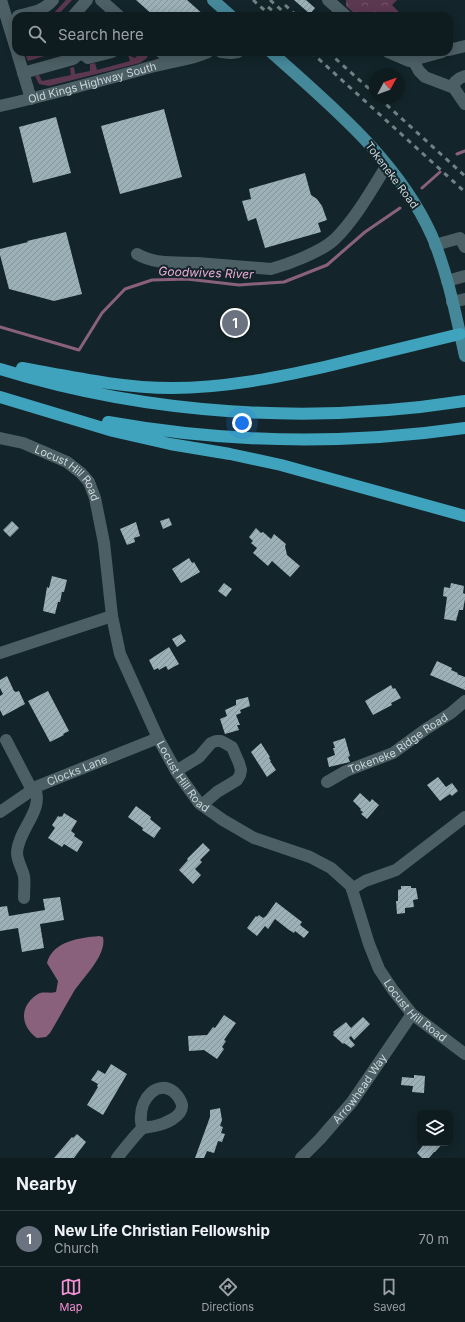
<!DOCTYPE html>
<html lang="en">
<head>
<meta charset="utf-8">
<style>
  body { margin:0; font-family:Inter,sans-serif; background:#172529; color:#f1f3f6 }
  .controls { position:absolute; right:12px; bottom:12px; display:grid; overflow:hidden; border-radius:8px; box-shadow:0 2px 10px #0003 }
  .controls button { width:36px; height:36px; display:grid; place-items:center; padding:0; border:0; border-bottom:1px solid #2e3a3e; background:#0e1c20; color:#f1f3f6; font:20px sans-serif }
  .compass { position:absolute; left:369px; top:68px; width:36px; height:36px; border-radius:50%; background:#0e1c20; box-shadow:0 2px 10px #0003; rotate:49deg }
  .you { position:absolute; left:242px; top:423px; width:14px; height:14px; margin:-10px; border:3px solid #fff; border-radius:50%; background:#1a73e8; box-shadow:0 0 0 6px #1a73e833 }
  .badge { display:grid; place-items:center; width:26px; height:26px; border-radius:50%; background:#f391d5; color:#fff; font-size:13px; font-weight:700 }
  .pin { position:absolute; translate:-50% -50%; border:2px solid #fff; box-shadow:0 1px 4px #0006 }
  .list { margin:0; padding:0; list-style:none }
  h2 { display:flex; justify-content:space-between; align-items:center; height:52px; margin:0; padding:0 16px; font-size:17px }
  h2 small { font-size:13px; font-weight:400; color:#9ba1a5 }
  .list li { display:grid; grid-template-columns:26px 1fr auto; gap:12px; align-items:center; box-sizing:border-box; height:56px; padding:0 16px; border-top:1px solid #2e3a3e }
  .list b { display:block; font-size:15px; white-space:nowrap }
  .list p { margin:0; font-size:13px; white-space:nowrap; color:#9ba1a5 }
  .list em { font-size:13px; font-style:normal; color:#9ba1a5 }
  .icon { flex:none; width:22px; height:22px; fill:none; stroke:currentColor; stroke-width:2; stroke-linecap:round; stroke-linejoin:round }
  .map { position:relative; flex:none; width:465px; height:1158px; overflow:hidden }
  .search { position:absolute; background:#0e1c20; box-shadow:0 2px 10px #0003; left:12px; right:12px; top:12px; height:44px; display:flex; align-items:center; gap:10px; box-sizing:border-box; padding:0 14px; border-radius:12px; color:#9ba1a5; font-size:15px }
  .sheet { height:108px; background:#0e1c20 }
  nav { display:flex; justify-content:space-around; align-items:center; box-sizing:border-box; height:56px; border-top:1px solid #2e3a3e; background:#0e1c20; font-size:11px; color:#9ba1a5 }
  nav a { display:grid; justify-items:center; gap:2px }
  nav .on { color:#f391d5 }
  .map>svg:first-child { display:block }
</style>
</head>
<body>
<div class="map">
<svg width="465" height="1158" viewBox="0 0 465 1158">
  <defs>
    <pattern id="forest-crowns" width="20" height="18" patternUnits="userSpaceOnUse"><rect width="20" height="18" fill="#5c3850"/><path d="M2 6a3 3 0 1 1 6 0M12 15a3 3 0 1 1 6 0" fill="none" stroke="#725469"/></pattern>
    <pattern id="building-hatch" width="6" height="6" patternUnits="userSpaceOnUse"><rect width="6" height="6" fill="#9bb0b7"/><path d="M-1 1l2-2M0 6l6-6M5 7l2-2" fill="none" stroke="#84949a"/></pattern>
  </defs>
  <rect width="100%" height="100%" fill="#13252a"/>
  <path fill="#5c3850" d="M66,0H72L57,16H51Z
    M43,52H58L28,61L26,56Z
    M140,52H149L147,58L140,63L49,86L39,84L35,76L39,75L42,81L71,75L70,68L74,67L75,74L90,71V64L95,63L97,70L130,61L128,55L135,58Z"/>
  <path fill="url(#forest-crowns)" d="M346,0H397L392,5L403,16H357L346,6Z"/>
  <path fill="#8a617c" d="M99,936L103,937C107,956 82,978 73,993C65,1006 58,1020 50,1033L46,1037L37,1038C20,1026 19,1006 38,994C43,991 50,994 56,992L58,981L47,963C53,941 79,938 99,936Z"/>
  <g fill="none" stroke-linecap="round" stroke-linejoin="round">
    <path stroke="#8a617c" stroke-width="3" d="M457,154L465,151
      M422,188L440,172
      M0,327L79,350L102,313L125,289L152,280L187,279L239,285L284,282L327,265L365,232L400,208"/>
  </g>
  <path fill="url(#building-hatch)" d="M136,0H187L205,16H154Z
    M294,0H306L315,8L310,14Z
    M164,109L182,177L120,194L101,126Z
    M56,117L71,173L33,183L19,127Z
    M305,173L311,195L317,199L322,206L327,220L318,223L321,232L265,248L256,218L248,221L242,201L251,199L249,189Z
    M66,232L82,294L54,301L9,289L0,255V249L28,242L27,241Z
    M169,518L172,525L163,529L160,521Z
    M12,521L19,528L10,537L3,530Z
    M136,522L140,536L134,538L135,542L127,545L120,529Z
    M256,528L261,533L263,532L271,539L274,534L286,544L285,546L287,555L300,566L290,577L272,561L268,566L253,553L257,548L251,543L253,541L249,537Z
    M189,558L192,563L194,562L200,572L181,583L172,569Z
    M52,576L67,580L64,592H62L60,602H58L55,614L43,611L47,587L49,588Z
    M224,583L232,589L226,597L218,591Z
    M451,583L464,586L463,593L465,594V599L463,610H459L456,621L444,619L447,597L443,596L444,587L450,588Z
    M181,634L186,641L177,647L172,639Z
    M169,647L179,664L168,670L166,666L159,670L158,668L154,670L149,660Z
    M437,661L452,668L451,670L458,673L457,674L465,677V690L430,675Z
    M7,676L14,691L16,692L19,691L25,704L3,716L0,710V696L3,694L0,688V680Z
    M391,685L393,689L395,688L401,698L391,703L392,705L373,715L365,701Z
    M48,691L69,731L63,734L64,735L50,742L28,701Z
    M248,697L250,706L240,710L241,713L236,715L240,725H237L239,730L225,734L220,719L227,716L225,710L236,705V700Z
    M345,738L350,756L348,757L350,762L329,767L327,758L335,755L333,748H335L333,742Z
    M261,743L270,757L269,758L271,761H270L276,770L267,777L251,752Z
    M438,777L446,787L452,783L458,791L452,796L450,794L440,801L427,785Z
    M360,793L370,802L372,799L379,805L367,819L361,814L363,812L360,810L361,809L353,801Z
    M136,806L151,817L150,819L161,828L154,838L142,830L143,828L128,817Z
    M64,813L77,821L71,831L75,834L74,836L83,842L77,852L64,844L62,847L48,838L55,828L52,825L58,816L60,817L61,816L62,817Z
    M203,843L210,850L200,860L202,862L195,869L201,875L193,884L179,870L188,860L187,859Z
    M401,886H411V888H416L418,899L413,900L414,907L405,908V913L397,914L396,901H398V890L401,889Z
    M60,897L64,920L40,924L44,948L22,952L18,928L0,931V907L7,906L9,916L45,910L43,899Z
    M276,902L302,922L300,925L309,932L304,938L295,931L294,933L289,930L275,919L268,929L265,926L257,936L247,928L256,916L257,917L259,915L263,918L266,916Z
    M224,1015L236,1023L224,1040L226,1041L222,1047L224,1049L217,1059L204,1050L189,1051L188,1036L207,1035L213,1027L215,1028Z
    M363,1017L370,1024L354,1040L351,1036L349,1038L355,1045L351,1048L344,1043L343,1044L333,1035L334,1033L333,1032L346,1022L351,1028Z
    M111,1064L127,1074L103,1115L87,1105L98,1087L97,1086L98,1084L91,1080L98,1070L105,1074Z
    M414,1075L425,1076L424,1093L412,1092L413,1086L401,1085L402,1077L414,1078Z
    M220,1108L222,1120L220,1126L223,1127L221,1133L225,1134L222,1142L218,1141L214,1153L207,1151L204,1158H195L210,1117V1110Z
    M77,1134L86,1142L74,1158H54L72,1137L73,1138Z
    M425,1143H443L435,1152H434L429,1158H422L417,1153Z"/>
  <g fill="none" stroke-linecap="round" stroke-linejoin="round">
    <g stroke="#4c5f65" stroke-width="12">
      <path d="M1,0L16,49"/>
      <path d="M101,0L119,16"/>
      <path d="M328,0L346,16"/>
      <path d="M18,16C33,12 42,12 53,0"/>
      <path d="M73,16L87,0"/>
      <path d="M449,50L465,46"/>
      <path d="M17,52L31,99"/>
      <path d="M80,52L88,58L112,52"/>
      <path d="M161,52L171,61"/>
      <path d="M221,52L231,53L238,52"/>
      <path d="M388,52L409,61L442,52"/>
      <path d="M413,60L419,71L425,77L454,88"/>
      <path d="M23,73L73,59L82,52"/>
      <path d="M465,76L460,78L455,82L454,88L465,104"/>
      <path id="s1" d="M0,106C52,94 103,80 155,66C172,61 191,60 208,52"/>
      <path d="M435,245L460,238L465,247"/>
      <path d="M137,254C156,265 177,262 197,263C222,265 246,267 271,269C289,264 321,252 335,239C356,218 371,191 387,165"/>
      <path d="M447,281L465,276"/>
      <path d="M452,302L465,299"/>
      <path id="s2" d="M0,438L23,443L67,462L81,473L89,482L95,498L104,543L112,616L120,654L158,738L176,771L199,803L223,820L254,838L310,857L331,868L351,886L369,944L379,969L393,990L412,1014L465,1054"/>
      <path d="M0,653L112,616"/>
      <path d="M6,740L32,790"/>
      <path d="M176,771L199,757L211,743L216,741H221L232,747L239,763L241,770L240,775L237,780L217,792L202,805"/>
      <path id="s3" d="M327,782L346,771L393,753L426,729L451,713L465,701"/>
      <path id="s4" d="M0,812L38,786L158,738"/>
      <path d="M352,889L365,881L396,870L465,817"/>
      <path d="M24,898C24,891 25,883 24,876C22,867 17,862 17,852C19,828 44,811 35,788"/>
      <path d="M117,1158C122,1152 138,1131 143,1128C146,1127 151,1127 155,1126C164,1124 183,1117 182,1105C181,1100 177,1095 174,1092C157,1079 141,1099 141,1116C140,1120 142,1125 142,1128"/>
      <path id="s5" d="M301,1158L320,1139L352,1102L412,1014"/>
    </g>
    <path stroke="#45889a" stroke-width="12" d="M213,0L231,16
      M271,52C331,106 398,160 432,236C448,274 456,316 465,356"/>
    <path stroke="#40a3bd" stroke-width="12" d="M22,368C72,377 122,388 172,388C224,388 274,378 324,367C370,356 415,345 460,334
      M0,369C149,415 311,425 465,401
      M0,397L113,431L170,444L230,454L281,465L465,516
      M108,422C226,443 346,445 465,428"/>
    <path stroke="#738185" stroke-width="3" stroke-dasharray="5 5" stroke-linecap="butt" d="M253,0L271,16
      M270,0L288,16
      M285,5L297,16
      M268,7L279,16
      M311,52L465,192
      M328,52L375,94
      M379,98L465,176"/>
  </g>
  <g text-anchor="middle" stroke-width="4" stroke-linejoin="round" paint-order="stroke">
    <g font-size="11" fill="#cbd6da" stroke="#13252a">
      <text dy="4" stroke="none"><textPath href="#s1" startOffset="95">Old Kings Highway South</textPath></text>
      <text transform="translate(392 175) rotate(53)" y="4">Tokeneke Road</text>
      <text dy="4" stroke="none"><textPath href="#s2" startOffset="79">Locust Hill Road</textPath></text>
      <text dy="4" stroke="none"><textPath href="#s3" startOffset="81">Tokeneke Ridge Road</textPath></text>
      <text dy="4" stroke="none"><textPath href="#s4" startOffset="88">Clocks Lane</textPath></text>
      <text dy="4" stroke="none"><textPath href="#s2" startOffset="415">Locust Hill Road</textPath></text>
      <text dy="4" stroke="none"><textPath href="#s2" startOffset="764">Locust Hill Road</textPath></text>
      <text dy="4" stroke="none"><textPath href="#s5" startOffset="91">Arrowhead Way</textPath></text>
    </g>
    <g font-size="12" font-style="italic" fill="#efadd9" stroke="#13252a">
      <text transform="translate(206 273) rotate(2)" y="4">Goodwives River</text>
    </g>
  </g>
</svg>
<div class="controls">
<button><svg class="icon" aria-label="layers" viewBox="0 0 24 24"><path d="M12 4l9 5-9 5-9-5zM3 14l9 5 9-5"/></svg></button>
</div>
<svg class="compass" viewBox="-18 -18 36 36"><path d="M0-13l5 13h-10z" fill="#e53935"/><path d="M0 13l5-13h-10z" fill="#9ba1a5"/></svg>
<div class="you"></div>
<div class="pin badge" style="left:235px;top:323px;background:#6b7280">1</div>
<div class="search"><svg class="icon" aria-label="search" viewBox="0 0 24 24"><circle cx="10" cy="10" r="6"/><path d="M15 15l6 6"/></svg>Search here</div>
</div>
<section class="sheet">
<h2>Nearby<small></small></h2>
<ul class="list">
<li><span class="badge" style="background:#6b7280">1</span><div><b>New Life Christian Fellowship</b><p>Church</p></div><em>70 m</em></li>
</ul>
</section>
<nav>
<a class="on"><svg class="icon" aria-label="map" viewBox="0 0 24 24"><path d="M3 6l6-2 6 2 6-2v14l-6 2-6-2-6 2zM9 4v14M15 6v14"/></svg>Map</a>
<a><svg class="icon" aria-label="directions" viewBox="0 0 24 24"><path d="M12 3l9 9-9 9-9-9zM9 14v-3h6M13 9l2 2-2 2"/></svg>Directions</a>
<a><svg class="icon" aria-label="saved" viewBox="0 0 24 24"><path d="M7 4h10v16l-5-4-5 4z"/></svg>Saved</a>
</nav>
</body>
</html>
